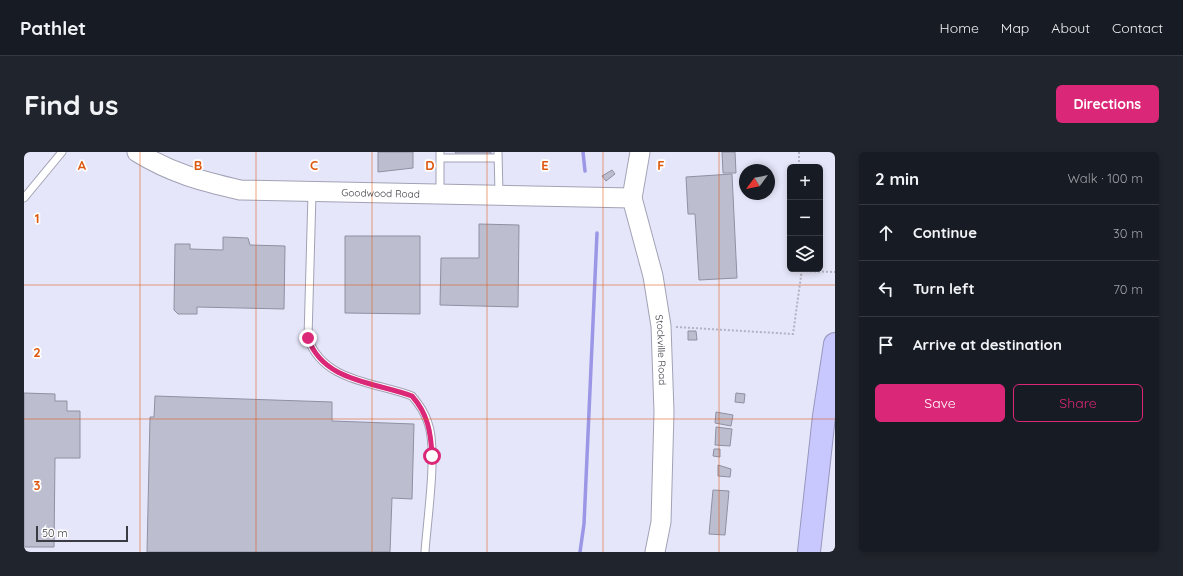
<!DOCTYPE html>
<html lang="en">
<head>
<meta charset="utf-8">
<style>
  body { margin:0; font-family:Quicksand,sans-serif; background:#20242c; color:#f1f3f6 }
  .controls { position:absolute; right:12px; top:12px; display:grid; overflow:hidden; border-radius:6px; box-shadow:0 2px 6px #0003 }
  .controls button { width:36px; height:36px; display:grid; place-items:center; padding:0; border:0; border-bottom:1px solid #363941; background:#171b24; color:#f1f3f6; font:20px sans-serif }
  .compass { position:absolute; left:715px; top:12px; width:36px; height:36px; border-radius:50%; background:#171b24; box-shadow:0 2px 6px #0003; rotate:238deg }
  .scale { position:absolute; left:12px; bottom:10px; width:92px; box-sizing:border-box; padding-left:4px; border:2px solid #3b3b43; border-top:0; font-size:11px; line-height:14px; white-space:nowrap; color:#3b3b43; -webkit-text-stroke:3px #fff; paint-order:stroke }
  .stop { position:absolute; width:12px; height:12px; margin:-9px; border:3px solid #db2777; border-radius:50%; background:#fff }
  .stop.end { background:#db2777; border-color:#fff; box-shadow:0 1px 4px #0008 }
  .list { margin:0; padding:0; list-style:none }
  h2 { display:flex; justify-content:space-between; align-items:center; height:52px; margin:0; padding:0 16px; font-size:17px }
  h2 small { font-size:13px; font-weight:400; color:#9ea1a6 }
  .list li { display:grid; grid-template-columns:26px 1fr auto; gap:12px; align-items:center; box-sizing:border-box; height:56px; padding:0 16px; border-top:1px solid #363941 }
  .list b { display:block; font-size:15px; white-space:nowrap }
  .list em { font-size:13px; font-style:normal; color:#9ea1a6 }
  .actions { display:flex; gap:8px; padding:12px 16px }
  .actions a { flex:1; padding:9px 0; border:1px solid #db2777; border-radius:6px; text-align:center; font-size:14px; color:#db2777 }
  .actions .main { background:#db2777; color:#fff }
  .icon { flex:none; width:22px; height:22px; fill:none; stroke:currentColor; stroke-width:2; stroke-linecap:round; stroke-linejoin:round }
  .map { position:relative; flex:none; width:811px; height:400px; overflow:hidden; border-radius:6px }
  header { display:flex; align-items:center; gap:24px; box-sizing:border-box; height:56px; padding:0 20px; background:#171b24; border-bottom:1px solid #363941 }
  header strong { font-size:19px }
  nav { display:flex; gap:22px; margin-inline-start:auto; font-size:14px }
  .intro { display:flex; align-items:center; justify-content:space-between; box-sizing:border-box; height:96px; padding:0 24px }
  h1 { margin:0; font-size:28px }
  .button { padding:10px 18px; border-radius:6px; background:#db2777; color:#fff; font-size:14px; font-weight:700 }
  main { display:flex; gap:24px; padding:0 24px }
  aside { flex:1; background:#171b24; border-radius:6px; box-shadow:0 2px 6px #0003 }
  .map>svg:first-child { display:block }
</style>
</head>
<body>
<header>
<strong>Pathlet</strong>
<nav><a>Home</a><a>Map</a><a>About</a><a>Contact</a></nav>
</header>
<div class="intro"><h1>Find us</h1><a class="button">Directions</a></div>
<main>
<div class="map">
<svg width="811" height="400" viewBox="0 0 811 400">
  <rect width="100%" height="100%" fill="#e6e6fa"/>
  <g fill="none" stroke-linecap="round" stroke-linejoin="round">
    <path stroke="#9b97e6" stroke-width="3.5" d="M559,0L561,19
      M556,400L560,372L573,81"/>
  </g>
  <path fill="#bdbdd0" stroke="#9090a2" d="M354,0H389V16L354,20Z
    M431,0H467V3H433Z
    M698,0H711L712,21H699Z
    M588,18L591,22L582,29L578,24Z
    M708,22L713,126L675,128L671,62H664L662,25Z
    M455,72L495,73L494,155L416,153L417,106H455Z
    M321,84H396V162L321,161Z
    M199,85L224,86L226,93L261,94L260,157L173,155V162H154L150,158L151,92H166V97L199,98Z
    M664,179H672L673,188H664Z
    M0,241L31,242V249H43V259H56V306H31L30,395H0Z
    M712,241L721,242L720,251L711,250Z
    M131,244L308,250V269L390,272L388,347L368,346L366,400H123L126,265H130Z
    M692,260L709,263L707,274L691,271Z
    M692,275L708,277L706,294L691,293Z
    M690,297H696V305L689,304Z
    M694,313L707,317L706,325L694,324Z
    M689,338L705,339L701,383L685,382Z"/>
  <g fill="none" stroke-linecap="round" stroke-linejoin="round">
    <g stroke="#a2a2b5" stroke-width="9">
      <path id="lane" d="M416,0V41
        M474,0L475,42
        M416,6H474
        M288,41L284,186C299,230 351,230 388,244C395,252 401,261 404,271C414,297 403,369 401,400
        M0,46L38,0"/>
    </g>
    <g stroke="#a2a2b5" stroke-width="21">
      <g id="secondary">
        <path id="s1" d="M113,0C147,21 177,29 216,38L608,46"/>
        <path id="s2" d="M616,0L608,46L629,124L637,174L640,260L637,370L631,400"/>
      </g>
    </g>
    <g stroke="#9796bd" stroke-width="24">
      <path id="highway" d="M785,400L800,264L811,192"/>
    </g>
    <path stroke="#b2b2c2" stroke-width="2" stroke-dasharray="2 2" stroke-linecap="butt" d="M775,0V15
      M778,119L811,120
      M652,175L769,182L778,117"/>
    <use href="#lane" stroke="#fff" stroke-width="7"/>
    <use href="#secondary" stroke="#fff" stroke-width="19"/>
    <use href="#highway" stroke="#c8c7fe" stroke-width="22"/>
  </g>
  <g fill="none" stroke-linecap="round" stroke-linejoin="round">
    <path stroke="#db2777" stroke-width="5" d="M284,186C299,230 351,230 388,244C404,262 407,281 408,304"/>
  </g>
  <path fill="none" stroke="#df580f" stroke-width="1" stroke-opacity="0.55" d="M116,0V400M232,0V400M348,0V400M463,0V400M579,0V400M695,0V400M0,133H811M0,267H811"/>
  <g text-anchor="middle" stroke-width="3.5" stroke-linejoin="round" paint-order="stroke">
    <g font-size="10" fill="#3b3b43" stroke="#fff">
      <text dy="4" stroke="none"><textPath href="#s1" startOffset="251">Goodwood Road</textPath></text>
      <text dy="4" stroke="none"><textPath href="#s2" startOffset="202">Stockville Road</textPath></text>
    </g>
  </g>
  <g font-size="13" text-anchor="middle" font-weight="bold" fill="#df580f" stroke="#fff" stroke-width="3.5" stroke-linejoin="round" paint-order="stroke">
    <text x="58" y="18">A</text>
    <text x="174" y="18">B</text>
    <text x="290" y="18">C</text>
    <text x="406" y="18">D</text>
    <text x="521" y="18">E</text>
    <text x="637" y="18">F</text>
    <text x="13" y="71">1</text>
    <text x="13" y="205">2</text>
    <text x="13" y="338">3</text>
  </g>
</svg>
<div class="controls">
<button>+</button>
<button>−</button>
<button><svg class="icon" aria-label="layers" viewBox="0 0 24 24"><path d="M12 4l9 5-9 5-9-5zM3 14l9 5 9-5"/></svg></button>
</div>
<svg class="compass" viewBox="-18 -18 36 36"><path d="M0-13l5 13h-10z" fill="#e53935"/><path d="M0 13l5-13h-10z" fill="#9ea1a6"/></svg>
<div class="scale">50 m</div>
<div class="stop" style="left:408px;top:304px"></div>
<div class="stop end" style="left:284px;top:186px"></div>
</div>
<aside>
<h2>2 min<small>Walk · 100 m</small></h2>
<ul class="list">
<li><svg class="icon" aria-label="ahead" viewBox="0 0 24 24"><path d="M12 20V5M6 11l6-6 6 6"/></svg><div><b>Continue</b></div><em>30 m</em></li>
<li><svg class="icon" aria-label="left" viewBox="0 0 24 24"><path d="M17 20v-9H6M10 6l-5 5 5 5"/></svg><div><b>Turn left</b></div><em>70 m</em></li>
<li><svg class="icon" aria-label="arrive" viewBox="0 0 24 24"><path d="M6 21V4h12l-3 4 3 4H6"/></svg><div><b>Arrive at destination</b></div></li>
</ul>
<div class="actions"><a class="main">Save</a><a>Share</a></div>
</aside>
</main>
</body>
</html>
